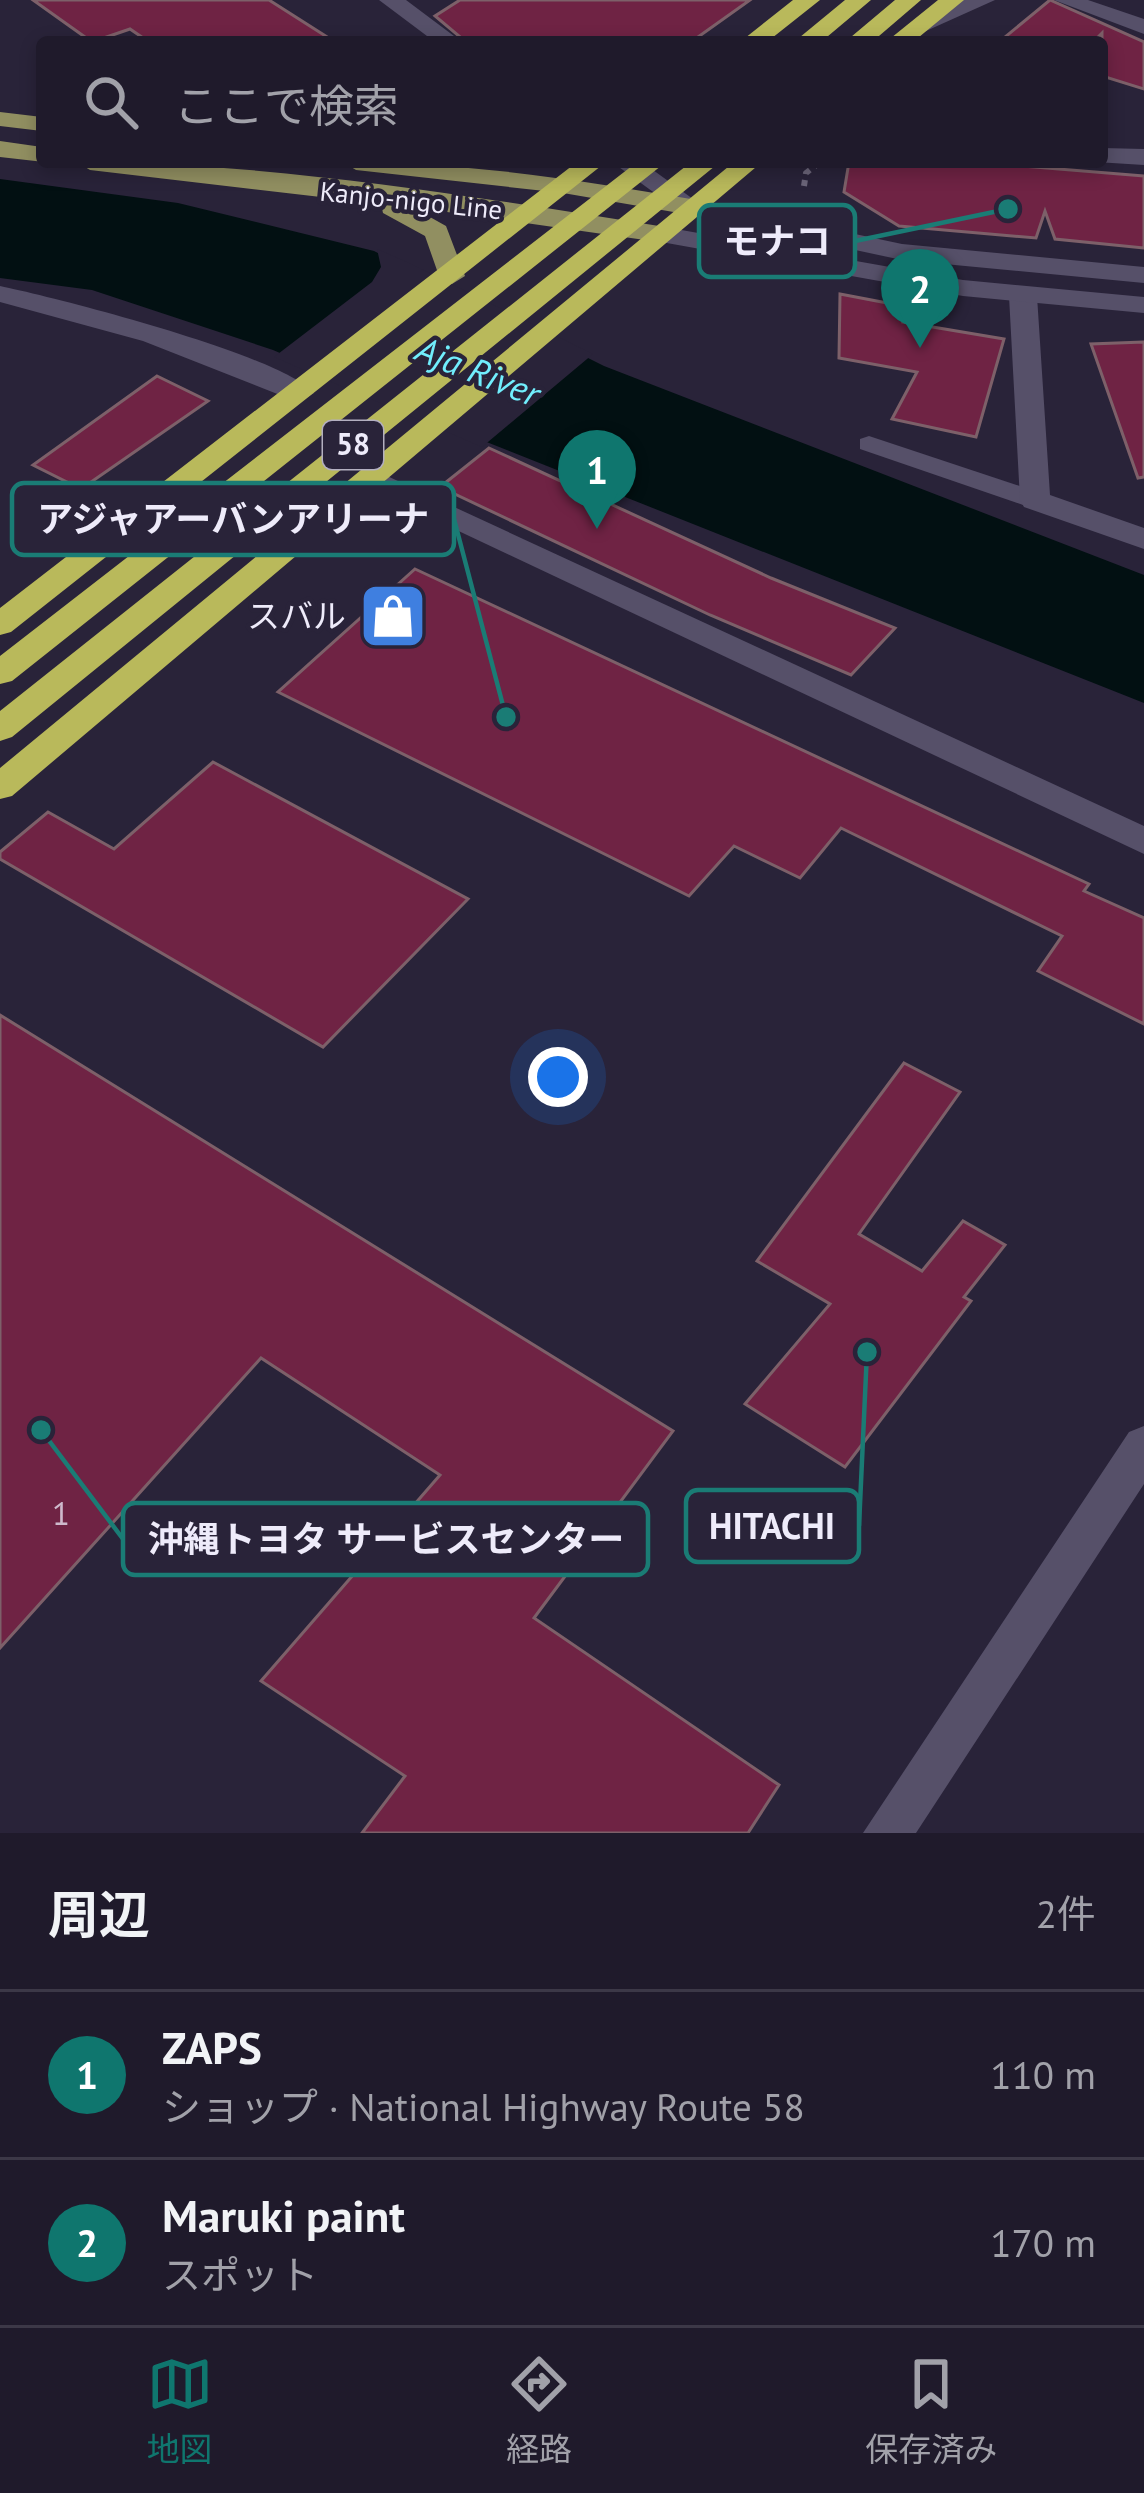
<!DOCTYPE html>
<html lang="ja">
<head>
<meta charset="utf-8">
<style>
  body { margin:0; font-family:"PT Sans","Noto Sans JP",sans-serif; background:#2c2737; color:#f1f3f6 }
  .you { position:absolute; left:558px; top:1077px; width:42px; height:42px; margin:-30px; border:9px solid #fff; border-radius:50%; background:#1a73e8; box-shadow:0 0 0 18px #1a73e833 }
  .badge { display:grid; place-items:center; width:78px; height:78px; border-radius:50%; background:#0f766e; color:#fff; font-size:39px; font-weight:700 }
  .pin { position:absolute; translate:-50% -99px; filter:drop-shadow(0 3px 6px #0008) }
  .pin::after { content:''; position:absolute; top:63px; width:42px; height:36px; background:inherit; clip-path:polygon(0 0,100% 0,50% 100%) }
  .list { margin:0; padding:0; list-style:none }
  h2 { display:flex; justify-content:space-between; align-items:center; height:156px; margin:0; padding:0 48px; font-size:51px }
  h2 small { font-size:39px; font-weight:400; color:#a1a1a9 }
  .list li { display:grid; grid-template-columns:78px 1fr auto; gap:36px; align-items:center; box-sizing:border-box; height:168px; padding:0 48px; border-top:3px solid #3c3847 }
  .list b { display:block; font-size:45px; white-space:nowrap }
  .list p { margin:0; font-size:39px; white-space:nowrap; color:#a1a1a9 }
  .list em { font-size:39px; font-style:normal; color:#a1a1a9 }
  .icon { flex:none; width:66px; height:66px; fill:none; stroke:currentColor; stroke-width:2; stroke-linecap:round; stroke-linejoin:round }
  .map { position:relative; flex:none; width:1144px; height:1833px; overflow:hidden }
  .search { position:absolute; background:#1f1a2b; box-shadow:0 6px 18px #0003; left:36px; right:36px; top:36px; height:132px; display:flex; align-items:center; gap:30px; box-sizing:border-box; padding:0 42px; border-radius:12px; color:#a1a1a9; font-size:45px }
  .sheet { height:492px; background:#1f1a2b }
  nav { display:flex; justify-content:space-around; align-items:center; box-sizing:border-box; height:168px; border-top:3px solid #3c3847; background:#1f1a2b; font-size:33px; color:#a1a1a9 }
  nav a { display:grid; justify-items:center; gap:6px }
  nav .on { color:#0f766e }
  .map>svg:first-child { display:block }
</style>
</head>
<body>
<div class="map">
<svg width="1144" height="1833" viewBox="0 0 1144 1833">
  <rect width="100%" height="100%" fill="#292339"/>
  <path fill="#021012" d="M0,179L178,203L374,251L604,366L1144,575V703L484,441L273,350L92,290L0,278Z"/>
  <path fill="#292339" d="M377,249L407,262L593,354L482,447L274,357L372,282L381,267Z"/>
  <path fill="#6f2344" stroke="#7d6069" stroke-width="3" d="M33,0H269L335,42H149L130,29L92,42Z
    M460,0H750L691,42H466L435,16Z
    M1050,0L1144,42V89L1102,76V33L1093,42H999Z
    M849,162H974L1144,176V248L1055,239L1045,211L1036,238L899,226L844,192Z
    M840,294L908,307L903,322L1004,339L976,437L892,419L917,372L839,358Z
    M1144,342V477L1138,478L1091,344Z
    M157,376L208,401L81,489L33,465Z
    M489,448L771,578L895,628L851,675L710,615L440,487Z
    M415,569L1089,884L1084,891L1144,918V1024L1038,971L1062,936L841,828L800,878L734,846L689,896L278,692Z
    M213,762L468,899L323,1047L0,859V852L48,812L114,849Z
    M0,1015L673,1431L534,1618L779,1785L748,1833H362L405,1776L261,1681L440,1475L261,1358L0,1648Z
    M904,1063L960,1092L859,1234L922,1271L963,1221L1005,1245L964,1297L971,1301L845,1467L745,1404L830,1304L757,1261Z"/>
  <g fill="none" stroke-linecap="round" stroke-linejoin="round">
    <path stroke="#6b6579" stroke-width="6" stroke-dasharray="6 6" stroke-linecap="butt" d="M804,186L806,173L820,162"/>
    <path fill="#565069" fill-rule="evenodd" d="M869,436L1044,494L1048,500L1044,506H1026L860,449V439Z"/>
    <path fill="#565069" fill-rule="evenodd" d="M379,0H406L462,42H435Z
      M963,0H995L926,31L906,26Z
      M1054,0H1088L1144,19V34Z
      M426,162H479L466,170L417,175V165Z
      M612,162H642L704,207L700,213H682Z
      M0,286C58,298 281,355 314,393L300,402L290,399L143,341L0,302Z
      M1023,288L1037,296L1050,495L1144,528V549L1024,507L1020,500L1009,296Z
      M372,469L1144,826V854L361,485L357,478Z
      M1144,1426V1484L916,1833H863L1129,1432Z"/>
    <path fill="#565069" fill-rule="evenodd" d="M1102,148L1144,149V165L1096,162H1102Z
      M691,199L902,244L1144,267V283L902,260L682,213L678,207Z
      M659,226L963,280L1144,297V313L963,296L650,240V228Z"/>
    <path fill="#918f61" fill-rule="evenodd" d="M0,112L42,117V131L0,126Z
      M0,141L42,147L44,162L0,157Z
      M77,162C268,162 470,196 659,226L672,234L659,242L412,207L446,226L465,276L452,284L439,276L425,236L383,213L381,204L90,170Z
      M343,162C461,162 575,179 691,199L704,207L691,215L563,193L356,170Z"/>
    <path fill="#b9b95b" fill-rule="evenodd" d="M793,0H820L767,42H740Z
      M845,0H871L821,42H794Z
      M895,0H921L872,42H845Z
      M938,0H964L913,42H886Z
      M577,162H606L11,632L0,635V608Z
      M637,162H666L12,681L0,684V656Z
      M691,162H720L12,737L0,741V711Z
      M734,162H762L12,796L0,799V768Z"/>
  </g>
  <defs>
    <g id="shop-square" transform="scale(3.45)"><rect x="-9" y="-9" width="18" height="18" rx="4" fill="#3f7fe0" stroke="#292339"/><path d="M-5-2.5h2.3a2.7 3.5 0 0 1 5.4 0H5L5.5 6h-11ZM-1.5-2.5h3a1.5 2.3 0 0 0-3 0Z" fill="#fff"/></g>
  </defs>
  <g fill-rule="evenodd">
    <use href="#shop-square" x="393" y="616"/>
  </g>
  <g text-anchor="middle" stroke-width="9" stroke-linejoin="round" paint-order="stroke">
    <g font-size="27" fill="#eeebfa" stroke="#292339">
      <text transform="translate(411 201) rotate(6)" y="9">Kanjo-nigo Line</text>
    </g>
    <rect fill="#292339" stroke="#b3afc0" stroke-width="3" x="323" y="421" width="60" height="48" rx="9"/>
    <g font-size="30" font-weight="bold" fill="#eeebfa">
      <text x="353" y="455">58</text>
    </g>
    <g font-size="33" fill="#eeebfa" stroke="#292339" text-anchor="end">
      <text x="346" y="628">スバル</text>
    </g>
    <g font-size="33" fill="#ceb9cc">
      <text x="61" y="1525">1</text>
    </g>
    <g font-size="36" font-style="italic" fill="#71eefd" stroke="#292339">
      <text transform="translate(478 371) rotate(22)" y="13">Aja River</text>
    </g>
  </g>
  <path fill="none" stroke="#1a7c75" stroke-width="4.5" d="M1008 209L855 241M506 717L454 519M867 1352L859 1526M41 1430L123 1539"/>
  <g fill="#1a7c75" stroke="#292339" stroke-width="4.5">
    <circle cx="1008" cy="209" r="12"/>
    <circle cx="506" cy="717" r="12"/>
    <circle cx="867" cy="1352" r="12"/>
    <circle cx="41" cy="1430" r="12"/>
  </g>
  <g fill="#292339" stroke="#1a7c75" stroke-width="4.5">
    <rect x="699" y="205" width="156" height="72" rx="12"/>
    <rect x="12" y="483" width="442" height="72" rx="12"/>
    <rect x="686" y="1490" width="173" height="72" rx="12"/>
    <rect x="123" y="1503" width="525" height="72" rx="12"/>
  </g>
  <g font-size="36" text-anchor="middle" font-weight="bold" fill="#eeebfa">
    <text x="777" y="254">モナコ</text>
    <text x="233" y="532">アジャアーバンアリーナ</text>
    <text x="772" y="1539">HITACHI</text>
    <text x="386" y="1552">沖縄トヨタ サービスセンター</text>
  </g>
</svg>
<div class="you"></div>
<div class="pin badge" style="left:597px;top:529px">1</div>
<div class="pin badge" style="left:920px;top:348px">2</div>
<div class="search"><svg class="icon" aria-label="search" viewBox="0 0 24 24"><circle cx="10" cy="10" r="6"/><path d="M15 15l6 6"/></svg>ここで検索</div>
</div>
<section class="sheet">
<h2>周辺<small>2件</small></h2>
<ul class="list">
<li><span class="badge">1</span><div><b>ZAPS</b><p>ショップ · National Highway Route 58</p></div><em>110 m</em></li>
<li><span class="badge">2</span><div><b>Maruki paint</b><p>スポット</p></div><em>170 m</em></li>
</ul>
</section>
<nav>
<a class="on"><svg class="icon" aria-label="map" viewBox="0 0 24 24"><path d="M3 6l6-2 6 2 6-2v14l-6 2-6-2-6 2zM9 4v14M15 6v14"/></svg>地図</a>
<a><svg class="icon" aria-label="directions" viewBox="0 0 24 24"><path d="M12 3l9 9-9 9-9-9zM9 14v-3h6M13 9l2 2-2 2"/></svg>経路</a>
<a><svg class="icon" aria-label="saved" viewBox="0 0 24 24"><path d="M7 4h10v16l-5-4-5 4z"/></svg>保存済み</a>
</nav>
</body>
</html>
